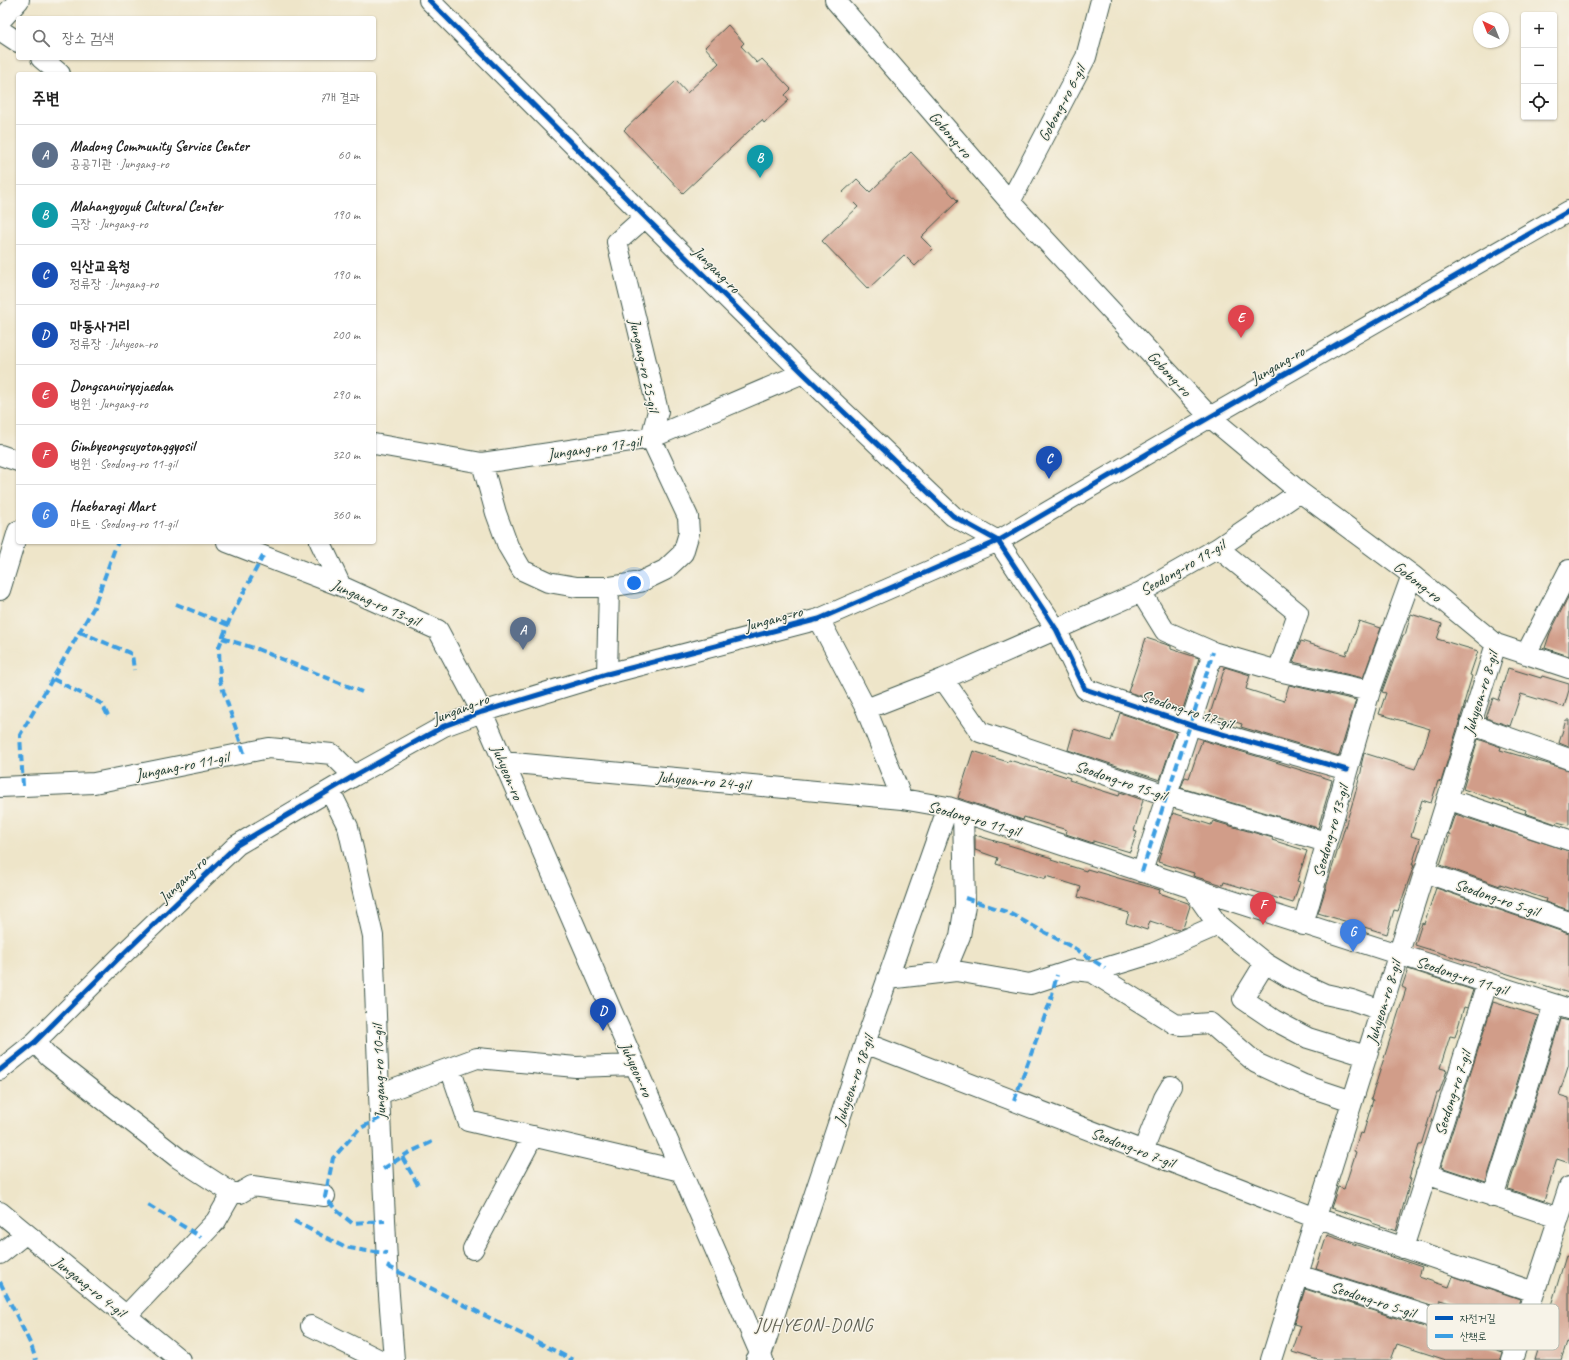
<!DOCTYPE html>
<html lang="ko">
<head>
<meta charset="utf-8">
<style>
  body { margin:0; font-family:Caveat,"Poor Story",sans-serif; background:#f6f6f6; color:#222 }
  .controls { position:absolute; right:12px; top:12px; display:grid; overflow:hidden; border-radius:4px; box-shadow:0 1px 3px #0004 }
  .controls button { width:36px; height:36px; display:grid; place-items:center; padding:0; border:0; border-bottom:1px solid #e0e0e0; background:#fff; color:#222; font:20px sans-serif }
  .compass { position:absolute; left:1473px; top:12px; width:36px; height:36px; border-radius:50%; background:#fff; box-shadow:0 1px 3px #0004; rotate:317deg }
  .you { position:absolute; left:634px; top:583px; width:14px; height:14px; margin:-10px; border:3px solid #fff; border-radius:50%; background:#1a73e8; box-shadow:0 0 0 6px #1a73e833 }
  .badge { display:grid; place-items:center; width:26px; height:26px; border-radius:50%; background:#1a73e8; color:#fff; font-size:13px; font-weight:700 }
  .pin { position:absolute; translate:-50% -33px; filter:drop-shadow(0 1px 2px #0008) }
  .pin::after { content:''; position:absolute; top:21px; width:14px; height:12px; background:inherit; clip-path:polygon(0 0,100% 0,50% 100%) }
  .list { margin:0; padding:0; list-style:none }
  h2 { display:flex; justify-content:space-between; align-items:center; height:52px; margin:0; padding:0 16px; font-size:17px }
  h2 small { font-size:13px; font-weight:400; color:#767676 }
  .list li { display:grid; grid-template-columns:26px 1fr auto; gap:12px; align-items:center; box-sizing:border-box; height:60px; padding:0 16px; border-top:1px solid #e0e0e0 }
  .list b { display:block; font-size:15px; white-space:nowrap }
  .list p { margin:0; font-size:13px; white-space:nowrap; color:#767676 }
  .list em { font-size:13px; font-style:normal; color:#767676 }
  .icon { flex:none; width:22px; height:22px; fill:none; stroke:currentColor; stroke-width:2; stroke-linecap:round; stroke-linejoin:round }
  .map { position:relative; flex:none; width:1569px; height:1360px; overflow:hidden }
  .search { position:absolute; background:#fff; box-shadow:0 1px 3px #0004; left:16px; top:16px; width:360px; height:44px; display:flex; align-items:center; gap:10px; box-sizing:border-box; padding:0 14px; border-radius:4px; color:#767676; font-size:15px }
  .panel { position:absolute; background:#fff; box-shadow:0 1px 3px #0004; left:16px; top:72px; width:360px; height:472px; border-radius:4px }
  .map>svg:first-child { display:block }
</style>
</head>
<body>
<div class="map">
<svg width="1569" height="1360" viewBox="0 0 1569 1360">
  <rect width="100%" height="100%" fill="#f7f3e8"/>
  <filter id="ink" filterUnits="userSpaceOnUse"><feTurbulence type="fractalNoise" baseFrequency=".025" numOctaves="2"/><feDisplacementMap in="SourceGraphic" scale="8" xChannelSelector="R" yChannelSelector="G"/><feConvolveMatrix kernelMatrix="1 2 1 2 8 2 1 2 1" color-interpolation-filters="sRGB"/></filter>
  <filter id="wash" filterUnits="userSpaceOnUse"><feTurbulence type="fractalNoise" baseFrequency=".012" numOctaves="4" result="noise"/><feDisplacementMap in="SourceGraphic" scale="16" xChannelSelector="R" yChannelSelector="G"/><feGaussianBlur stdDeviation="0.9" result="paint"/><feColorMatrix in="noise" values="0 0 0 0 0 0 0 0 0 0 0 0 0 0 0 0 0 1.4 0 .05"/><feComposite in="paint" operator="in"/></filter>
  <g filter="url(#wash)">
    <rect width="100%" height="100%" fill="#eee5c9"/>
    <g id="blocks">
      <path fill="#d19d89" d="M728,25L744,43L741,46L757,63L762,59L791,89L785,95L789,100L764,123L762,120L749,131L683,193L624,130L676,81L687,93L719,63L705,47Z
        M911,152L958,201L921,237L933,249L915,266L904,255L868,289L822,241L858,207L843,192L857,179L870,192Z
        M1569,595V656L1545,648L1550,633Z
        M1411,614L1442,624L1437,639L1478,651L1470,675L1472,676L1464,703H1465L1441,782L1438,781L1431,803L1422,800L1411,836L1420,839L1412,865H1414L1398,911L1394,910L1387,934L1318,913L1354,798L1361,772L1362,766H1361L1364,753L1415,769L1421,753H1422L1430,729L1379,714L1386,693L1382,692L1403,635H1405Z
        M1359,621L1381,628L1363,678L1293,662L1301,641L1346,655L1347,651H1349Z
        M1146,638L1168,645L1171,646V649L1199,658L1183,709L1128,692Z
        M1225,667L1250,675L1246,689L1284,701L1289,685L1356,700L1339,756L1241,727L1242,724L1210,714Z
        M1508,668L1541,678L1542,676L1569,684V690L1564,707L1521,694L1510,726L1486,718L1493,698L1498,700Z
        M1120,713L1176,732L1160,780L1068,750L1074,729L1111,741Z
        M1566,720H1569V747L1559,743Z
        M1478,739L1501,747L1500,750L1569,770V825L1557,822L1556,824L1525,813L1526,810L1463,789Z
        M1202,740L1263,758L1332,780L1318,828L1181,788L1185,777L1189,778Z
        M973,751L1008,762L1009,760L1046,771V770L1070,778L1069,780L1119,796L1120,792L1143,800L1134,831L1137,832L1130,852L1093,841V843L1066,834L1067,830L1024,817L1023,820L958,798Z
        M1173,813L1211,825L1213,821L1273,838L1272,840L1307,851L1297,881L1300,882L1293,903L1224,882L1223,885L1193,876L1194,873L1158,862Z
        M1455,814L1569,851V910L1545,902L1546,899L1500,884V886L1440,865L1450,834H1448Z
        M975,835L1052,858L1051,860L1086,871L1087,869L1160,890L1159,893L1188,903L1190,906L1183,928L1178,930L1150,921L1147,930L1126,923L1129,913L1078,897L1081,887L1046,876V879L996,864L998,858L975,850Z
        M1436,888L1569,934V993L1415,945L1422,923L1424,924Z
        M1408,969L1473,990L1467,1008L1464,1007L1455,1037L1450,1036L1440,1068L1447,1070L1439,1093H1437L1421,1145H1419L1409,1178L1411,1179L1396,1231L1372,1223V1221L1331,1208L1338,1187L1344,1189L1356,1152L1354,1151L1360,1133L1363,1134L1373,1100L1371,1099L1406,989L1402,987Z
        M1493,1002L1538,1016L1486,1182L1441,1167Z
        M1561,1019L1569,1021V1064L1559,1095L1569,1098V1163L1557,1159L1544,1201L1508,1189Z
        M1327,1235L1422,1267L1419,1277L1449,1287L1453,1276L1520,1299L1510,1330L1467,1316L1469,1309L1440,1300L1438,1307L1316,1269Z
        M1566,1256L1569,1257V1343L1567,1342L1561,1360H1535L1543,1334L1534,1331L1537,1322L1539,1325L1544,1310L1549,1312Z
        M1305,1289L1503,1352L1501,1360H1446L1397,1344L1391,1360H1318L1292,1352L1301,1326L1294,1324Z"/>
    </g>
  </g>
  <g filter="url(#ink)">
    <use href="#blocks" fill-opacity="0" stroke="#3e564a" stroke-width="1"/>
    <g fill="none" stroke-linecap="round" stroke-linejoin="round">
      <g stroke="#3e564a" stroke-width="22">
        <path id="minor" d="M429,0L645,217L803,373L953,516L998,541L1056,629L1085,689L1191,725L1347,770
          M835,0L1010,202L1210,417L1300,492L1412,575L1496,644L1569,668
          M0,21L19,0
          M0,30L18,42
          M41,58L60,74
          M1010,202L1086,57L1101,0
          M374,444L482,463L651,438L803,373
          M0,455L18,461
          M482,463L496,513L508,546L522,570L548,582L577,587H609
          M227,542L341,586L438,630L482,712L763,1360
          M320,542L341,586
          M1218,548L1298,613L1278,671
          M0,590L18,531
          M1141,592L1165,631L1213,652L1278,671L1370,691
          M819,619L866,709L902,799L948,807L1192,888L1569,1009
          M1526,654L1569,570
          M607,674L609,587L640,582L665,570L683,553L689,533L688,517L651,438L658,411L617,242L645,217
          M943,679L980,732L1166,795L1326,842
          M866,709L943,679L1141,592L1218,548L1300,492
          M1470,724L1569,759
          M503,762L902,799
          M0,787L94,783L269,748L332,754L354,776
          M330,791L348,827L373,936L379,1094L388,1282L394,1360
          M1447,799L1569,840
          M1142,872C1165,798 1191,726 1213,652
          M1424,872L1569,922
          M1192,888L1218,925L1265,963L1290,978L1325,994L1352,1000L1381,1010
          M1303,925L1370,691L1412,575
          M1265,963L1243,999L1274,1020L1308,1038L1366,1056
          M945,972L960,936L965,905L963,812
          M1092,972L1175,1024L1182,1025L1210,1023L1256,1063L1304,1085L1352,1101
          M887,979L956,971L1030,984L1073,970L1092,972L1154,953L1218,925
          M35,1042L49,1057L178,1158L232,1193H240L252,1186L325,1196
          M865,1043L1316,1218L1534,1292
          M450,1068L468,1121L681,1171
          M0,1070L35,1042L119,958L237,845L354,776L444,726L482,712L607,674L819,619L998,541L1210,417L1569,211
          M379,1094L477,1058L576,1067L635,1065
          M1143,1151L1164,1098L1171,1086
          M1426,1174L1559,1218
          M1493,1197L1554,1004
          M0,1212L180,1360
          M1403,1248L1487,984
          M473,1249L533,1136
          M0,1254L25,1234
          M1298,1275L1517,1344
          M126,1316L216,1221L232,1193
          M311,1326L380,1360
          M756,1360L761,1355L865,1043L948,807
          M1271,1360L1496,644
          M1512,1360L1569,1187"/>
      </g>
      <use href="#minor" stroke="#fff" stroke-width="20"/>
      <path stroke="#3c9ee2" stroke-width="4" stroke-dasharray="8 4" stroke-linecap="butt" d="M176,604L228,625
        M80,632L132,654L134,670
        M222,638L257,649L362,692
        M53,679L102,704L109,718
        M244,753L220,681L219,647L231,616L263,556
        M23,786L20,735L94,607L114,551L118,542
        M1142,872C1165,798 1191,726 1213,652
        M965,898L1007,912L1074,948L1105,968
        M1014,1101L1050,1002L1057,975
        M380,1118L359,1129L333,1158L325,1197L336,1210L352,1223L385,1221
        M402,1157L418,1185
        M383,1169L408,1153L432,1142
        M148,1205L201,1237
        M294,1221L344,1247L367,1251L387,1253
        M387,1266L573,1360
        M0,1282L31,1345L36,1360"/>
      <g stroke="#f7f3e8" stroke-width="8">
        <path id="cycleway" d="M429,0L645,217L803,373L953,516L998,541L1056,629L1085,689L1191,725L1347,770
          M0,1070L35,1042L119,958L237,845L354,776L444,726L482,712L607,674L819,619L998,541L1210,417L1569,211"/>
      </g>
      <use href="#cycleway" stroke="#0057b8" stroke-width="5"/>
    </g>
  </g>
  <g text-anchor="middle" stroke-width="3" stroke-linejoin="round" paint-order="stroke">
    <g font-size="16" fill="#1f3d34" stroke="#f7f3e8">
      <text transform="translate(1061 103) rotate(-62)" y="6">Gobong-ro 6-gil</text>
      <text transform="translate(951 134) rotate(49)" y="6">Gobong-ro</text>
      <text transform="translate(717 269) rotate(45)" y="6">Jungang-ro</text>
      <text transform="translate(1277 364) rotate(-30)" y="6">Jungang-ro</text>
      <text transform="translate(645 365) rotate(78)" y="6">Jungang-ro 25-gil</text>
      <text transform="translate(1170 373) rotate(47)" y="6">Gobong-ro</text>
      <text transform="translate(594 447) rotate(-8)" y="6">Jungang-ro 17-gil</text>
      <text transform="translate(1182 567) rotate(-30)" y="6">Seodong-ro 19-gil</text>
      <text transform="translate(1418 581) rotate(38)" y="6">Gobong-ro</text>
      <text transform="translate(376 602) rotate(24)" y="6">Jungang-ro 13-gil</text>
      <text transform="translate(773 618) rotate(-15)" y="6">Jungang-ro</text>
      <text transform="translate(1480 693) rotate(-73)" y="6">Juhyeon-ro 8-gil</text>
      <text transform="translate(460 708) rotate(-21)" y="6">Jungang-ro</text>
      <text transform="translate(1187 709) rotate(18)" y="6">Seodong-ro 17-gil</text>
      <text transform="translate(182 765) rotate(-11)" y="6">Jungang-ro 11-gil</text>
      <text transform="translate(508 772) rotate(67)" y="6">Juhyeon-ro</text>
      <text transform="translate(703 780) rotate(5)" y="6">Juhyeon-ro 24-gil</text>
      <text transform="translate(1121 780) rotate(19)" y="6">Seodong-ro 15-gil</text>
      <text transform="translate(974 818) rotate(16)" y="6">Seodong-ro 11-gil</text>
      <text transform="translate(1330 831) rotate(-74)" y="6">Seodong-ro 13-gil</text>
      <text transform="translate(182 879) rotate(-44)" y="6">Jungang-ro</text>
      <text transform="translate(1497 897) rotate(19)" y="6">Seodong-ro 5-gil</text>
      <text transform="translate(1462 975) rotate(18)" y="6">Seodong-ro 11-gil</text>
      <text transform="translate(1383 1002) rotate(-73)" y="6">Juhyeon-ro 8-gil</text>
      <text transform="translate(637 1069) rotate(66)" y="6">Juhyeon-ro</text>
      <text transform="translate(378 1072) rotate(-92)" y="6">Jungang-ro 10-gil</text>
      <text transform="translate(853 1080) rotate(-71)" y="6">Juhyeon-ro 18-gil</text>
      <text transform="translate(1452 1093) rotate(-72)" y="6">Seodong-ro 7-gil</text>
      <text transform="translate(1133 1147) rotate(21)" y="6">Seodong-ro 7-gil</text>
      <text transform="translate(90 1286) rotate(39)" y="6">Jungang-ro 4-gil</text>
      <text transform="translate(1373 1299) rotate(18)" y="6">Seodong-ro 5-gil</text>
    </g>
    <g font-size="18" letter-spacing="1" fill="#5d5f52" stroke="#f7f3e8">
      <text x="814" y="1331">JUHYEON-DONG</text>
    </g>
  </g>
  <rect x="1427" y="1304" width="132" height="46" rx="6" fill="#f7f3e8" stroke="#b6bcb2" stroke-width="1"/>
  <rect x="1435" y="1316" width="18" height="4" fill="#0057b8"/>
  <rect x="1435" y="1334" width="18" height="4" fill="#3c9ee2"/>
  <g font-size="11" fill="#1f3d34">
    <text x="1460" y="1322">자전거길</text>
    <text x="1460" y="1340">산책로</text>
  </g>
</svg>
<div class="controls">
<button>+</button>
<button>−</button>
<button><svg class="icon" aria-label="locate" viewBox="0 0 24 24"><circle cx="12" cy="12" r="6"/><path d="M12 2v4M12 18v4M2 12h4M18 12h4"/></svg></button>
</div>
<svg class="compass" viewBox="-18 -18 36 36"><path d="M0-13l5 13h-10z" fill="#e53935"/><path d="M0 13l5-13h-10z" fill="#767676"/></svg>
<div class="you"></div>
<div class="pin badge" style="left:523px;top:650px;background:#5c6f8a">A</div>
<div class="pin badge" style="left:760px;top:178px;background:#0f9aa8">B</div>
<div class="pin badge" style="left:1049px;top:479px;background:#1a4fb4">C</div>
<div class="pin badge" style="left:603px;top:1031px;background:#1a4fb4">D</div>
<div class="pin badge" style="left:1241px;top:338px;background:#e0444e">E</div>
<div class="pin badge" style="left:1263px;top:925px;background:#e0444e">F</div>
<div class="pin badge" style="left:1353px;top:952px;background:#3f7fe0">G</div>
<div class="search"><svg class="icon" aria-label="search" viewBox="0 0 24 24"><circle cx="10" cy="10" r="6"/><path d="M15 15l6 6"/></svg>장소 검색</div>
<section class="panel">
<h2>주변<small>7개 결과</small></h2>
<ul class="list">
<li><span class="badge" style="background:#5c6f8a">A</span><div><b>Madong Community Service Center</b><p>공공기관 · Jungang-ro</p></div><em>60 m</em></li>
<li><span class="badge" style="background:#0f9aa8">B</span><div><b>Mahangyoyuk Cultural Center</b><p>극장 · Jungang-ro</p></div><em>190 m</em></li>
<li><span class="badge" style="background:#1a4fb4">C</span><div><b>익산교육청</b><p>정류장 · Jungang-ro</p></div><em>190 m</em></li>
<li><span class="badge" style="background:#1a4fb4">D</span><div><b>마동사거리</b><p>정류장 · Juhyeon-ro</p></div><em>200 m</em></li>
<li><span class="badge" style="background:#e0444e">E</span><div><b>Dongsanuiryojaedan</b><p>병원 · Jungang-ro</p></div><em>290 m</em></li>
<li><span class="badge" style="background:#e0444e">F</span><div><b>Gimbyeongsuyotonggyosil</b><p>병원 · Seodong-ro 11-gil</p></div><em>320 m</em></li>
<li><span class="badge" style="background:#3f7fe0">G</span><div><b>Haebaragi Mart</b><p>마트 · Seodong-ro 11-gil</p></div><em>360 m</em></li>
</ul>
</section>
</div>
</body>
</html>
